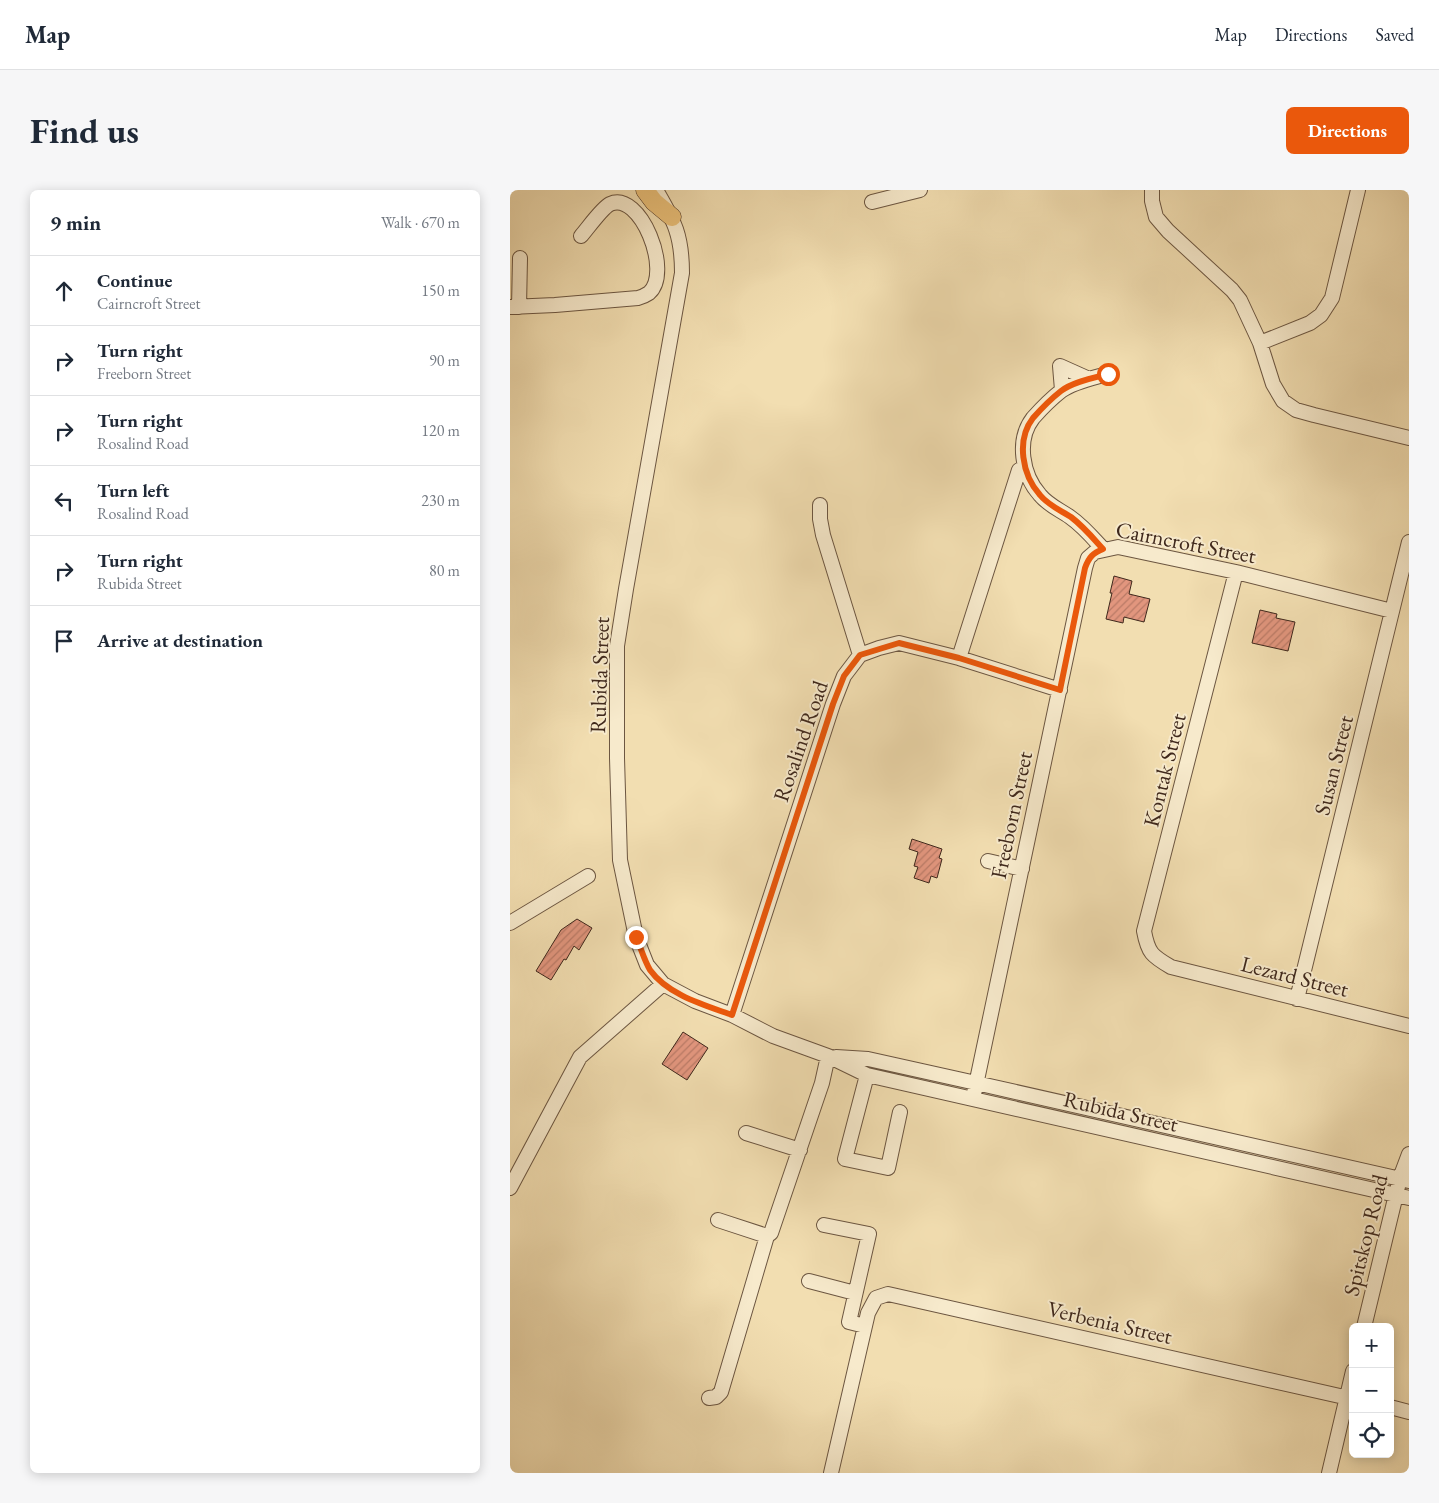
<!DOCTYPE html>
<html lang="en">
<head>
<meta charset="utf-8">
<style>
  body { margin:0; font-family:"EB Garamond",serif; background:#f6f6f7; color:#1f2937 }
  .controls { position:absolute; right:15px; bottom:15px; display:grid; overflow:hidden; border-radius:8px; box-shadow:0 2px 12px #0003 }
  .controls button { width:45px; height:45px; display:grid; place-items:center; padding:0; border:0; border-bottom:1px solid #e0e1e3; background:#fff; color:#1f2937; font:25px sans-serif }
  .stop { position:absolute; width:15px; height:15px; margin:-11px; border:4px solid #ea580c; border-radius:50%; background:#fff }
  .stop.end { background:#ea580c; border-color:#fff; box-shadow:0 1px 5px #0008 }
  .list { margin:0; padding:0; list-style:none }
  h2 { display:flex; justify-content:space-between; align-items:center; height:65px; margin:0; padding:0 20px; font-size:21px }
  h2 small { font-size:16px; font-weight:400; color:#747a83 }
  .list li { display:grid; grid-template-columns:32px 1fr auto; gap:15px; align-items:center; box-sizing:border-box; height:70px; padding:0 20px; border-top:1px solid #e0e1e3 }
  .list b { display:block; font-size:19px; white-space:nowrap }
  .list p { margin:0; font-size:16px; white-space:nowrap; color:#747a83 }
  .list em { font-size:16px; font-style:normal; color:#747a83 }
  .icon { flex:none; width:28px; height:28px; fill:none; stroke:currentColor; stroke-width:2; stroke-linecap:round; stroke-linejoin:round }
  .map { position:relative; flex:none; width:899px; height:1283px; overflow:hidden; border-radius:8px }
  header { display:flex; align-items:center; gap:30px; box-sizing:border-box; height:70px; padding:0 25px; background:#fff; border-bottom:1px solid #e0e1e3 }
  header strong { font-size:24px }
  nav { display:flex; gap:28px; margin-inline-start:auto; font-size:18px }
  .intro { display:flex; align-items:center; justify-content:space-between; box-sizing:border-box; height:120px; padding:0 30px }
  h1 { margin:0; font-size:35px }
  .button { padding:12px 22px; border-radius:8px; background:#ea580c; color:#fff; font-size:18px; font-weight:700 }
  main { display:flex; gap:30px; padding:0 30px }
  aside { flex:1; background:#fff; border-radius:8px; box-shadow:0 2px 12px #0003 }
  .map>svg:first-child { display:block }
</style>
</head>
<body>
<header>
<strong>Map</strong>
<nav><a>Map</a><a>Directions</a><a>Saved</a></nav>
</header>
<div class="intro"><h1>Find us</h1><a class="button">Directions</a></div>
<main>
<aside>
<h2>9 min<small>Walk · 670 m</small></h2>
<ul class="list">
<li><svg class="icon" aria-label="ahead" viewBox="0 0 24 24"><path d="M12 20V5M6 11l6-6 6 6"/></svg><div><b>Continue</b><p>Cairncroft Street</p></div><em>150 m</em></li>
<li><svg class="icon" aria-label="right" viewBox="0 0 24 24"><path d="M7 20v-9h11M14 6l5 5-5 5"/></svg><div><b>Turn right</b><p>Freeborn Street</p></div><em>90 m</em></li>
<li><svg class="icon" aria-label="right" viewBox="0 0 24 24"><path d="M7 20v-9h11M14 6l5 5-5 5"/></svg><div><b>Turn right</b><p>Rosalind Road</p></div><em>120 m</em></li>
<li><svg class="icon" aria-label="left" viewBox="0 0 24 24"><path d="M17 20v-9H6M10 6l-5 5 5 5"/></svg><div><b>Turn left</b><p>Rosalind Road</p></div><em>230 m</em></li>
<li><svg class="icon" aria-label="right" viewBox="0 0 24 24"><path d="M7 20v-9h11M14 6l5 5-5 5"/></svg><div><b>Turn right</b><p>Rubida Street</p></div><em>80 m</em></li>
<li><svg class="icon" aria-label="arrive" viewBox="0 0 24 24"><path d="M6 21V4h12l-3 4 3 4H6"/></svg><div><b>Arrive at destination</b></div></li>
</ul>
</aside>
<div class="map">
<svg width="899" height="1283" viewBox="0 0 899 1283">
  <defs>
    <pattern id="building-hatch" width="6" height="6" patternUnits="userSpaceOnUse" patternTransform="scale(1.25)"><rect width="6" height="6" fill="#e2967e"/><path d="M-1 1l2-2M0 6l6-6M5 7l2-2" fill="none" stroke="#b97a66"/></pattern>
  </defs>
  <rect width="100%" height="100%" fill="#f2deb1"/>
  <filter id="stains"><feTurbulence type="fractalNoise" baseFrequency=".004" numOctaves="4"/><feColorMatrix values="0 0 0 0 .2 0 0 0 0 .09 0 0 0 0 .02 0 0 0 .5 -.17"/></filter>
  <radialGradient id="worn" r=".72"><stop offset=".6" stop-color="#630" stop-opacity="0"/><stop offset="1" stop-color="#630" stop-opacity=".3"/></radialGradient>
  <path fill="url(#building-hatch)" stroke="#3f281c" d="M604,386L622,391L619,404L640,409L634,432L614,427L613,433L596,429L602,403H600Z
    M750,420L767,424L766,428L785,432L778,461L742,453Z
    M402,649L432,659L429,668L432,669L427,688L421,686L419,693L404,688L408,677L404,676L408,662L399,659Z
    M67,729L82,738L69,760L64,756L56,770L54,769L41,790L26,781L51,740Z
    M173,842L198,858L177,890L152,874Z"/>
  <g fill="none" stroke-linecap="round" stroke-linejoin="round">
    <g stroke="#6c5641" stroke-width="16">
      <path id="minor" d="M146,0C165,32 172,46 172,83L116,399L107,456V568L110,670L126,747L137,775L153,794L185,811L222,825L263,846L318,866L357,885L899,1008
        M642,0V11L646,27L658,41L722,100L730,110L750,153L763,194L773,211L786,220L804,225L899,248
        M362,12L410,0
        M0,117L45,115L128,108C132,107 136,105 139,103C163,82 130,0 100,14C92,18 78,38 71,46
        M9,117L10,68
        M750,153L800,133L811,125L822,108L848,0
        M552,200L550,176L579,189
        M310,315V329L313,345L350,465
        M593,359C583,348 573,336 560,327C550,320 538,315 530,305C512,285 506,250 523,228C531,219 542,208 551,201C563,192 583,188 597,184
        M726,382L634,741C638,763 642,766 661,777L899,836
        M449,468L509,280
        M478,671L512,679
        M0,733L78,686
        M787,809L899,352
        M222,825L323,514L334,486L350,465L369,458L389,453L449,468L550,500
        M326,867L358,869L466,893L899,991
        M357,885L335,969L378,978L390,922
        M463,909L575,378L578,368L585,362L608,357L726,382L882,421
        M236,943L290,960
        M0,998L70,867L153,794
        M208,1030L257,1046L261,1043L312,893L318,866
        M314,1035L359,1044L339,1132L355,1136
        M299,1091L345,1103
        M854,1137L890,988L899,964
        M199,1208L206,1207L211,1202L257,1046
        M880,1217L899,1222
        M321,1283L358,1123L366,1108L378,1104L843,1209
        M819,1283L843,1181"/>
    </g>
    <g stroke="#3f281c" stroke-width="19">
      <path id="major" d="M135,0L144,12L162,27"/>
    </g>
    <use href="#minor" stroke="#f7eacc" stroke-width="14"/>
    <use href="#major" stroke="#e9bf78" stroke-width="18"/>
  </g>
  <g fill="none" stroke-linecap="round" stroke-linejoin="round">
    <path stroke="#ea580c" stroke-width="6" d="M126,747C131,758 134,770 140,780C158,805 194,815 222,825L323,514L334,486L350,465L389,453L449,468L550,500L575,378C579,367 583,363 593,359C583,348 573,336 561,327C550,320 538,315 530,305C512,285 506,250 523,228C531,219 542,208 551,201C563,192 583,188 598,184"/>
  </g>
  <g text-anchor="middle" stroke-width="4" stroke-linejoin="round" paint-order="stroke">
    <g font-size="22" fill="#3f281c" stroke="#f7eacc">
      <text transform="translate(676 352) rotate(11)" y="8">Cairncroft Street</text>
      <text transform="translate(89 485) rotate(-88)" y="8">Rubida Street</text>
      <text transform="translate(290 551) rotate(-71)" y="8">Rosalind Road</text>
      <text transform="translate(823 575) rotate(-76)" y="8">Susan Street</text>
      <text transform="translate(654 580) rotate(-76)" y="8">Kontak Street</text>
      <text transform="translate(501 625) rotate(-78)" y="8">Freeborn Street</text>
      <text transform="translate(785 786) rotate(14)" y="8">Lezard Street</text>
      <text transform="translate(611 921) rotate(13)" y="8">Rubida Street</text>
      <text transform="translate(855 1045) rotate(-76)" y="8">Spitskop Road</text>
      <text transform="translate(600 1132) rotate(13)" y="8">Verbenia Street</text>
    </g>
  </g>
  <rect width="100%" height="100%" filter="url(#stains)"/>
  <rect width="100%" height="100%" fill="url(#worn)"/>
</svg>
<div class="controls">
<button>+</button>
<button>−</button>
<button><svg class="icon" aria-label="locate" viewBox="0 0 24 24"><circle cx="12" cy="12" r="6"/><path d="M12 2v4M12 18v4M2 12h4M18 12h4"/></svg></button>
</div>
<div class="stop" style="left:598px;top:184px"></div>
<div class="stop end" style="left:126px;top:747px"></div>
</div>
</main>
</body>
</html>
